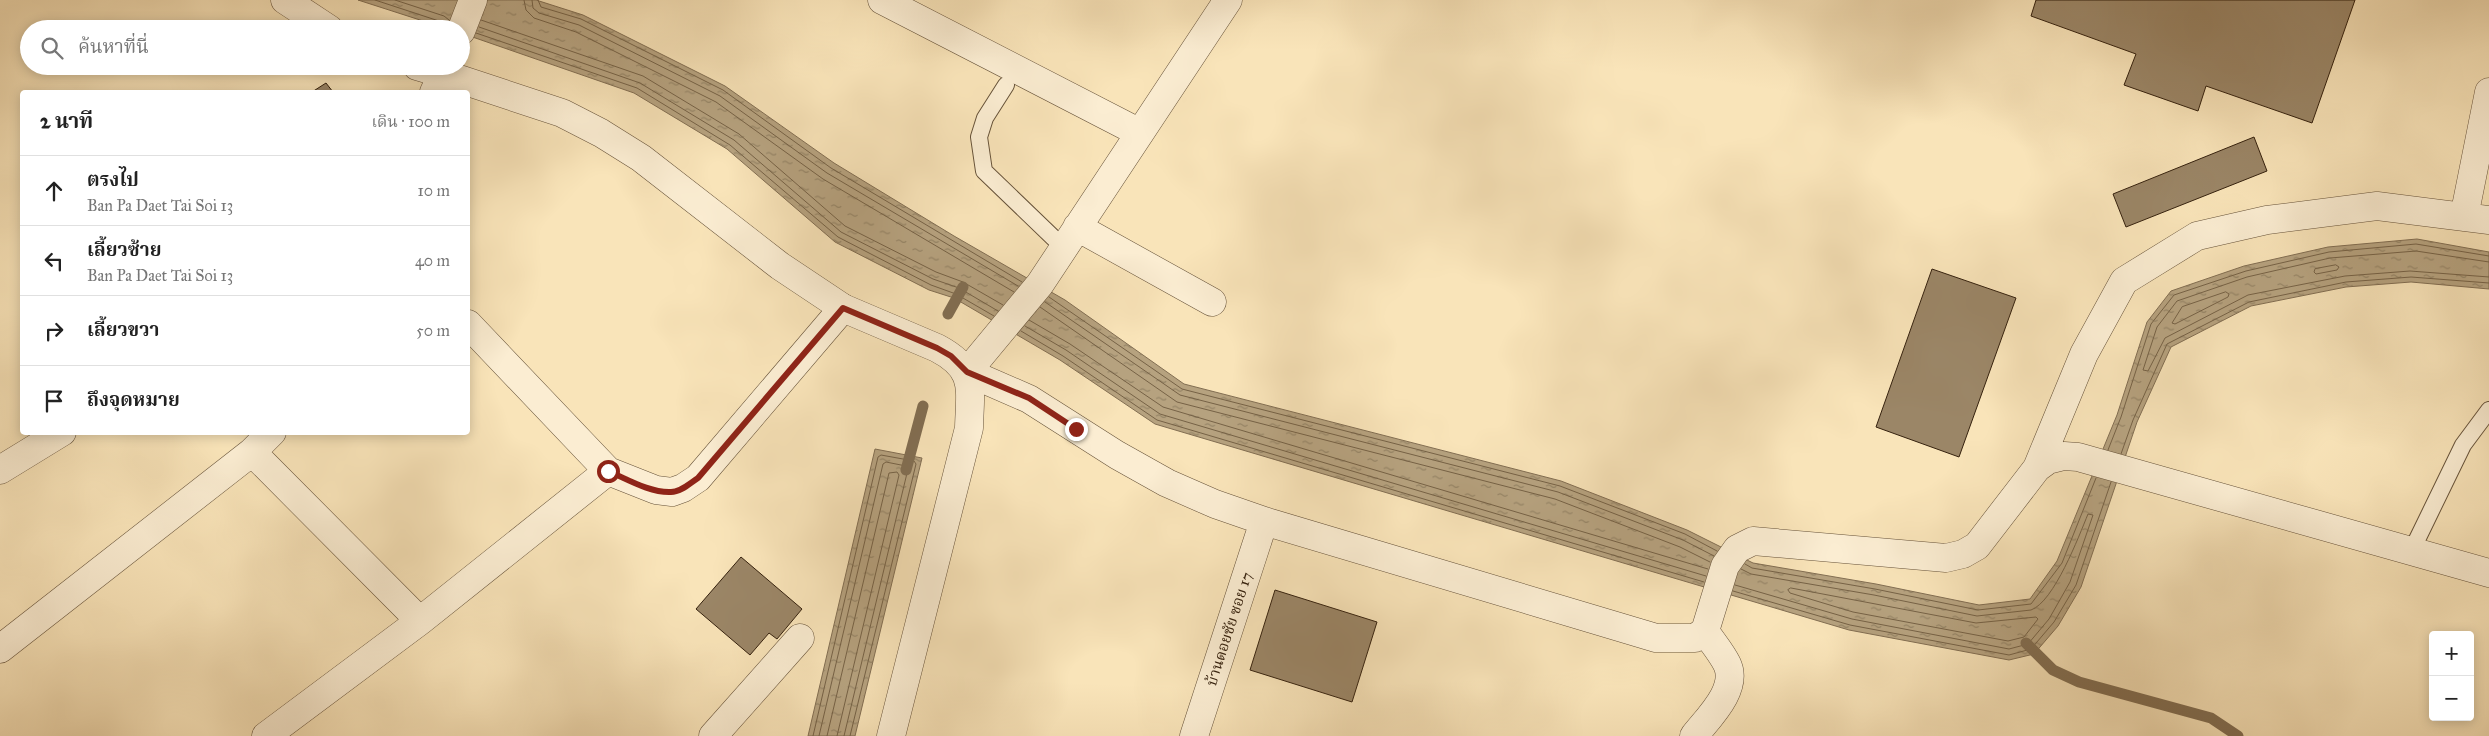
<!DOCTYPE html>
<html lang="th">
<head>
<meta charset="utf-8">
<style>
  body { margin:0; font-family:"IM FELL Great Primer","Noto Serif Thai",serif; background:#f6f6f6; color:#222 }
  .controls { position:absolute; right:15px; bottom:15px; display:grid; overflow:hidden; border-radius:5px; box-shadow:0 2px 12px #0003 }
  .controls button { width:45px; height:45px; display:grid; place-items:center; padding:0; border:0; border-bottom:1px solid #e0e0e0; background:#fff; color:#222; font:25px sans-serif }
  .stop { position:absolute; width:15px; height:15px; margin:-11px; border:4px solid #8f2418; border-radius:50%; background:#fff }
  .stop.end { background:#8f2418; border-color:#fff; box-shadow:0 1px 5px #0008 }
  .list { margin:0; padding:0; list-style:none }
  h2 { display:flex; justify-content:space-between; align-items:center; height:65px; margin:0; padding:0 20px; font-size:21px }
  h2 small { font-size:16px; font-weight:400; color:#767676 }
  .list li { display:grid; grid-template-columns:32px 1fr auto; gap:15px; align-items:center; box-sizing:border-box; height:70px; padding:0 20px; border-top:1px solid #e0e0e0 }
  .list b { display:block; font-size:19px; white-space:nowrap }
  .list p { margin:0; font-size:16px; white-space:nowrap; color:#767676 }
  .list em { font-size:16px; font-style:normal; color:#767676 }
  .icon { flex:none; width:28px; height:28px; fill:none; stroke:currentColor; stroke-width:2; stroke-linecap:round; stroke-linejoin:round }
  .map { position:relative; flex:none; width:2489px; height:736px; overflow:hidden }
  .search { position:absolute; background:#fff; box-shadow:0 2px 12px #0003; left:20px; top:20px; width:450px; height:55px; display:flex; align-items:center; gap:12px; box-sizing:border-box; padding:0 18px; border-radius:28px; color:#767676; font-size:19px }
  .panel { position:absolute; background:#fff; box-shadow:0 2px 12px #0003; left:20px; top:90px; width:450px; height:345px; border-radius:5px }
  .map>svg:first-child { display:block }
</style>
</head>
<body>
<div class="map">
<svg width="2489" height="736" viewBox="0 0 2489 736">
  <defs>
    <pattern id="water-ripples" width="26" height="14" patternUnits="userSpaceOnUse" patternTransform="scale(1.25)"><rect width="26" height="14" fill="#b6a27f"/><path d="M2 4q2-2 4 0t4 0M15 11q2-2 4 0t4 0" fill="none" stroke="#958466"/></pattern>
  </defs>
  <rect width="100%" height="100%" fill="#f9e4b9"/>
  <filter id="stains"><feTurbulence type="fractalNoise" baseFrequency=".004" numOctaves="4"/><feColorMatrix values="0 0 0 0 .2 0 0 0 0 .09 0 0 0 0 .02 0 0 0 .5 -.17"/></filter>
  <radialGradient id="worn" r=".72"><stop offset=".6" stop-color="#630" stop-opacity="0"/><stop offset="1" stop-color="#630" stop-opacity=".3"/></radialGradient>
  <path fill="url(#water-ripples)" stroke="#826e52" d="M358,0H536L583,15L725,86L834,163L954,236L1065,300L1184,384L1561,481L1687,530L1753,563L1876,584L1979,605L2030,599L2057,561L2117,415L2147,322L2171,291L2244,266L2328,247L2417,239L2489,252V289L2411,282L2346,287L2251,306L2171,347L2137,422L2081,587L2058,626L2034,654L2009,660L1849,630L1155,424L1060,360L954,298L929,290L835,242L727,149L634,93L461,33V29H448Z
    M875,449L922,458L855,736H808Z"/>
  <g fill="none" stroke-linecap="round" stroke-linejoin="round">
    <path stroke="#766246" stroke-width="1" d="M375,0L442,22L446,29
      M395,0L444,16L449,20
      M524,0L526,10L534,18L576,32L716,102L823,179L1014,292
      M532,0L533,8L539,13L579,25L720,96L827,173L1018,286
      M538,0L541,7L581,19L723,90L831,168L1022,282
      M481,20L643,76L739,134L845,226L936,272L963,282L1003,305
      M479,27L640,83L734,140L841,232L933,279L959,288L998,311
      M476,33L637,88L730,145L838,237L931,285L956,294L994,316
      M2489,262L2416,251L2330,258L2247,277L2177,301L2157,327L2143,370L2148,371L2165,338L2248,295L2345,276L2410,271L2489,277
      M2336,265L2339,267L2337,270L2316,274L2314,272L2315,269Z
      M2226,292L2229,294L2228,297L2175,324L2172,323L2182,307Z
      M1049,297L1182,389L1560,486L1685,534L1717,551
      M1045,302L1180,395L1558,492L1683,540L1714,556
      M1040,307L1177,402L1555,499L1680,547L1710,562
      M1029,320L1070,344L1163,407L1708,569
      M1025,326L1066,350L1160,414L1706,576
      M1021,331L1063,356L1157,420L1704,582
      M2108,450L2121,417L2151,324L2174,295L2246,271L2329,252L2416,244L2489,256
      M2121,454L2133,420L2167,344L2249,302L2346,282L2411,277L2489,283
      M1745,564L1752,568L1875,589L1978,610L2031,604L2062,563L2096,478
      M1735,585L1852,619L2009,649L2028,644L2049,619L2070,582L2093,515L2088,514C2079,536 2054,602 2031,610L1977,616L1874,595L1751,574L1741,569
      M1791,588L1976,623L2036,617L2038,619L2024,637L2008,641L1853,612L1790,593L1788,590Z
      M1733,591L1850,625L2009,655L2031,649L2054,622L2076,585L2111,482
      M813,736L878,457L881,455L914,461L916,464L850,736
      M819,736L883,464L886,462L906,466L908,469L844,736
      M827,736L889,473L897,472L899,475L837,736"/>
    <path stroke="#826e52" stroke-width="11" d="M948,314L963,287
      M906,470L923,406
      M2026,643L2053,670L2079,682L2211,718L2238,736"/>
  </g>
  <path fill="#9b8667" stroke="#35210e" d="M2036,0H2355L2312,123L2206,86L2198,111L2124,85L2136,54L2031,16Z
    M326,83L333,92H312Z
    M2254,137L2267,171L2126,227L2113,194Z
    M1932,269L2016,298L1959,457L1876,427Z
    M741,557L802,609L777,639L769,633L750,655L696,609Z
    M1275,590L1377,622L1352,702L1250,670Z"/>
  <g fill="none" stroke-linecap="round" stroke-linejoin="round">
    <g stroke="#665239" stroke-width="18">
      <path id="service" d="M1006,85L985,118L979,137L984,171L1064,248
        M2412,550L2463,445L2489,410"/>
    </g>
    <g stroke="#665239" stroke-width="29">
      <path id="minor" d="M285,0L329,29
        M882,0L1140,133
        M1228,0L1040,284L967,372L1029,399L1117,455L1167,483L1215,504L1264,521L1656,638H1695L1705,631L1725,566L1737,549L1753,541L1946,558L1963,554L1977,546L2037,468L2048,460L2064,456L2078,457L2489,573
        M461,31L473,0
        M417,66L444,74
        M434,92L447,66
        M2464,217L2489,92
        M1077,227L1212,302
        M468,324L608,471L656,490L672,492L683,488L698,478L843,308
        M252,452L420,621
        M2037,468L2084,354L2124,281L2197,236L2267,220L2377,206L2489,220
        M0,470L62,432
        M0,649L252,452L272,432
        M266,736L420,621L608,471
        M713,736L800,638
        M1194,736L1264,521
        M1694,736C1708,718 1739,689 1727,664C1721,652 1712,642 1705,631"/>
    </g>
    <g stroke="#665239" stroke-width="29">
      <path id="tertiary" d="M444,74L562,113L601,133L641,158L780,266L843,308L937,348C977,369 970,388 969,428L891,736"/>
    </g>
    <use href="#service" stroke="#fbedd2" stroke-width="16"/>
    <use href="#minor" stroke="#fbedd2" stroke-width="28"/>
    <use href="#tertiary" stroke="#fbedd2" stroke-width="28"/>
  </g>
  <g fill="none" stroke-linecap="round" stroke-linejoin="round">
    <path stroke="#8f2418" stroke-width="6" d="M608,471C627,479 650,493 671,492C681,492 690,483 698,478L843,308L937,348L951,356L967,372L1029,398L1076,429"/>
  </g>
  <g text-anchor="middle" stroke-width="4.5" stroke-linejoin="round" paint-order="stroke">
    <g font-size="15" fill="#35210e" stroke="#fbedd2">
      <text transform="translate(1229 629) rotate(-72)" y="5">บ้านดอยชัย ซอย 17</text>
    </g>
  </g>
  <rect width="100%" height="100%" filter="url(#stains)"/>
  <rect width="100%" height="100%" fill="url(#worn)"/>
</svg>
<div class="controls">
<button>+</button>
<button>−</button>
</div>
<div class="stop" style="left:608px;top:471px"></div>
<div class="stop end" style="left:1076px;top:429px"></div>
<div class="search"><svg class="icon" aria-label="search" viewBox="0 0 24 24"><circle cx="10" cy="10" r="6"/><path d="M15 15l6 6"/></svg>ค้นหาที่นี่</div>
<section class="panel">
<h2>2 นาที<small>เดิน · 100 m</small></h2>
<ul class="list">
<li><svg class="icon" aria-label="ahead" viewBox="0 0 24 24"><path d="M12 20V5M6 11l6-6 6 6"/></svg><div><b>ตรงไป</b><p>Ban Pa Daet Tai Soi 13</p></div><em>10 m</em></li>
<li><svg class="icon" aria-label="left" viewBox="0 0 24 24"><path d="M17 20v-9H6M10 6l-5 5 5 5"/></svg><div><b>เลี้ยวซ้าย</b><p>Ban Pa Daet Tai Soi 13</p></div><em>40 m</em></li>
<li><svg class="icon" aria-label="right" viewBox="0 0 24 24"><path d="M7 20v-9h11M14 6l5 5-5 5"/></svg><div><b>เลี้ยวขวา</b></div><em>50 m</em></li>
<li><svg class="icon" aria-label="arrive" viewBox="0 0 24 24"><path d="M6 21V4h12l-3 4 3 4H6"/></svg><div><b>ถึงจุดหมาย</b></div></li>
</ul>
</section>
</div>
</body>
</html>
